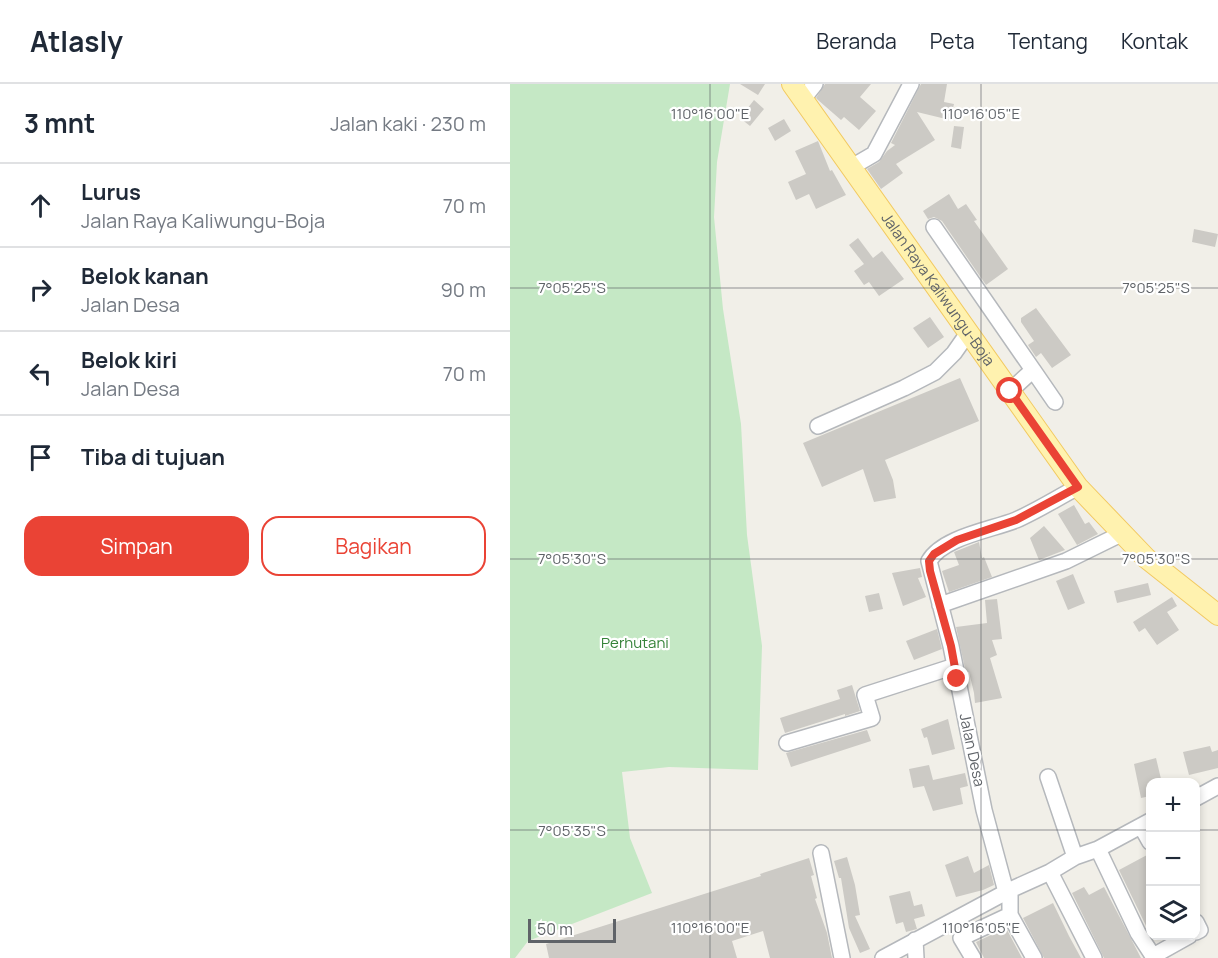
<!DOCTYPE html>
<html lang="id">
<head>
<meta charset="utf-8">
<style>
  body { margin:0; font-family:Manrope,sans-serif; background:#f6f6f7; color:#1f2937 }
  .controls { position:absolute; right:18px; bottom:18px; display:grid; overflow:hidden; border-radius:12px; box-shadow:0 3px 9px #0003 }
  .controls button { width:54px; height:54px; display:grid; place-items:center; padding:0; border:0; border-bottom:2px solid #e0e1e3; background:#fff; color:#1f2937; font:30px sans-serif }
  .scale { position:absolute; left:18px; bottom:15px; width:88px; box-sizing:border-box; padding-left:6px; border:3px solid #5f6368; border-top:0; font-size:16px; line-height:21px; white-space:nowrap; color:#5f6368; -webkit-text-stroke:4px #fff; paint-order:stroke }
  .stop { position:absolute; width:18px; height:18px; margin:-14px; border:4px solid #ea4335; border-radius:50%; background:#fff }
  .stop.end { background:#ea4335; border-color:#fff; box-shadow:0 2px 6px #0008 }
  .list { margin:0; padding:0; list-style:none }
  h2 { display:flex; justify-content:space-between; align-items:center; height:78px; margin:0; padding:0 24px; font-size:26px }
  h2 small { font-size:20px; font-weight:400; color:#747a83 }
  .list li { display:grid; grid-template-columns:39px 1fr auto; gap:18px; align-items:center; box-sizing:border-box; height:84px; padding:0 24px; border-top:2px solid #e0e1e3 }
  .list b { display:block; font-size:22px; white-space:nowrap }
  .list p { margin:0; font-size:20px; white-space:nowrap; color:#747a83 }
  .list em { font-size:20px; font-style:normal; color:#747a83 }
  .actions { display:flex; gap:12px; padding:18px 24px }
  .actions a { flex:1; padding:14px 0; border:2px solid #ea4335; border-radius:18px; text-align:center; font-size:21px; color:#ea4335 }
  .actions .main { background:#ea4335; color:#fff }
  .icon { flex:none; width:33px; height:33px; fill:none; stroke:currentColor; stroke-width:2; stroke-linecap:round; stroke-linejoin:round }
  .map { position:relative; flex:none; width:708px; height:874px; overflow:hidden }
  header { display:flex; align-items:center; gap:36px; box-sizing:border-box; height:84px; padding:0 30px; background:#fff; border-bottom:2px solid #e0e1e3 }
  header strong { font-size:28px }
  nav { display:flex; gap:33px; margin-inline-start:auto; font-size:21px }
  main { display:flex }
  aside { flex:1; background:#fff }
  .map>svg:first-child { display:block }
</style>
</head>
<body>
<header>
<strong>Atlasly</strong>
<nav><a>Beranda</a><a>Peta</a><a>Tentang</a><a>Kontak</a></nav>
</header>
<main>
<aside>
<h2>3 mnt<small>Jalan kaki · 230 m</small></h2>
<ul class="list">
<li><svg class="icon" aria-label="ahead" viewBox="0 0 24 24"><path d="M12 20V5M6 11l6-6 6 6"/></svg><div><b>Lurus</b><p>Jalan Raya Kaliwungu-Boja</p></div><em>70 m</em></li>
<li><svg class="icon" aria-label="right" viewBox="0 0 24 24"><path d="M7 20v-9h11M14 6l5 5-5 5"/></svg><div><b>Belok kanan</b><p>Jalan Desa</p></div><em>90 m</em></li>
<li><svg class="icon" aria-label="left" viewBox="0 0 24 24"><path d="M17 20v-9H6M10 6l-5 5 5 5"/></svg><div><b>Belok kiri</b><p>Jalan Desa</p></div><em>70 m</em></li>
<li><svg class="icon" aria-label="arrive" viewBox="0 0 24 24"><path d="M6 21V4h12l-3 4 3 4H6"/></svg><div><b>Tiba di tujuan</b></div></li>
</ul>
<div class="actions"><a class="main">Simpan</a><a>Bagikan</a></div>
</aside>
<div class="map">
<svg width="708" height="874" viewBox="0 0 708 874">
  <rect width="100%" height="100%" fill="#f1efe8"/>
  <path fill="#c5e8c5" d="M0,0H220L207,78L204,133L213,225L231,340L237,451L252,562L248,686L159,683L112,688L120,754L142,809L18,857L5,874H0Z"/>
  <path fill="#cccac5" d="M230,0H255L248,11Z
    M315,0H361L350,13L366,27L349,46L334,33L331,36L308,16L306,14Z
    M411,0H437L434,18L444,20L440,36L407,28L425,56L386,80L393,89L371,105L357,85L369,78L377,67L385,61L381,59Z
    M244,16L254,25L240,42L230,34Z
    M274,35L281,47L265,57L258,44Z
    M444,42L454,43L451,65L441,63Z
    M308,57L320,87L322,86L336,111L306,125L299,110L286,116L278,98L296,90L285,67Z
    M439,110L448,125L456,120L467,136L464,137L498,185L476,201L432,137L424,133L418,135L413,127Z
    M684,145L708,150L705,163L682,158Z
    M348,154L363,174L372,167L394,195L369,212L359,198L354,201L344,187L354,180L339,161Z
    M526,224L561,271L542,284L531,269L526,273L518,261L524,257L511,238V234Z
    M420,233L434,253L418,264L403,244Z
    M450,294L469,337L375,376L383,396L386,414L364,418L353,385L312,403L293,359Z
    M564,421L575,440L579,438L588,450L567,461L548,430Z
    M534,442L555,466L529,476L520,454Z
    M469,458L472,474L474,473L482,493L439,508L432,487L449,481L444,468Z
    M410,484L412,493L408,494L416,513L393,522L382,489Z
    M563,490L575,519L558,526L546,497Z
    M638,499L641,511L607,519L604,507Z
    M369,509L373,525L359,528L355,512Z
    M662,513L667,522L657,528L669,546L647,561L635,544L629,548L623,538Z
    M487,515L492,555L482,556L487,571L480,574L492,614L465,619L464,609L459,588L456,589L446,543L477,539L475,516Z
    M427,545L432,565L404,576L396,557Z
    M342,601L350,627L335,632V630L275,649L270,634L330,615L327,606Z
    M438,635L445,665L422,671L417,653L414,654L411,645Z
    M357,646L361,657L281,683L276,669Z
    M700,662L702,668L708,666V684L679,691L673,668Z
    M646,674L652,699H640V712L631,714L624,680Z
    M419,681L423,696L455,689L458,702L450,704L453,720L423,727L414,702L403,704L399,685Z
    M637,771L640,777V850L609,786Z
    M458,772L464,789L479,781L484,801L473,806L446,813L435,781Z
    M337,773L345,801L350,831L345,832L360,865L350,869L339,844L331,794H329L324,777Z
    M299,774L304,791L301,792L307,814L305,815L317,849L322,874H260L253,847L222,857L227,874H39L36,860L251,792L250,790Z
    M574,803L579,811L594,803L631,874H594L562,809Z
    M400,807L404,822L412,820L415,832L404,835L407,845L396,848L393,838L386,840L379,812Z
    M543,819L559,852L571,874H534L513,834Z
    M496,844L512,874H474L466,858Z"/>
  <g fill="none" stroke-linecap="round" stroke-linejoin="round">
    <g stroke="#b5b8bc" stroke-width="18">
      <path id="minor" d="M293,15L305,0
        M340,84L364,70L401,0
        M424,143L523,286L500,307
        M523,286L545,318
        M308,342L394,304L425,288L444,269L458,249
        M430,521L556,477L613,449
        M277,659L362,634L355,611L445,582
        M538,693L565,773
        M686,714L708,702
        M631,742L640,758
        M588,765L628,849L643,872L679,852
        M311,769L332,874
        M540,788L584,874
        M496,808L474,726L441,562L419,477C433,453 481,446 506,436C527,427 547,414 568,403
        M500,831L524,874
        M686,838L690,846L686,848
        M405,856L406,874
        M373,874L500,806L540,788L565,773L588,765L640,737
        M463,874L451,854L500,831V806"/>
    </g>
    <g stroke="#f2c960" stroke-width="22">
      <g id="major">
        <path id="s1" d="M282,0L568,403L636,474L708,531"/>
      </g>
    </g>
    <use href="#minor" stroke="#fff" stroke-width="15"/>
    <use href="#major" stroke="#fff2af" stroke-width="20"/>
  </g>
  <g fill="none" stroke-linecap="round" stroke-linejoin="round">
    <path stroke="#ea4335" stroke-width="8" d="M447,595L441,562L420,487L419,477L424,470L447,456L506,436L568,403L500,307"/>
  </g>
  <path fill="none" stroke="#5f6368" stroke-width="1.5" stroke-opacity="0.45" d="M200,0V874M471,0V874M0,204H708M0,475H708M0,746H640M686,746H708"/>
  <g text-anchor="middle" stroke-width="4.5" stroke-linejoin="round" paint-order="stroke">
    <g font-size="15" fill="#5f6368" stroke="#fff">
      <text dy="5" stroke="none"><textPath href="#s1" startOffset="252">Jalan Raya Kaliwungu-Boja</textPath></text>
      <text transform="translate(462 666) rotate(78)" y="5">Jalan Desa</text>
    </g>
    <g font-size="15" fill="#348238" stroke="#fff">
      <text x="125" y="564">Perhutani</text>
    </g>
  </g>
  <g font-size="15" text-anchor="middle" fill="#5f6368" stroke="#fff" stroke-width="4.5" stroke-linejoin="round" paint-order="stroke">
    <text x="200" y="35">110°16'00"E</text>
    <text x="471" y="35">110°16'05"E</text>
    <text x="62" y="209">7°05'25"S</text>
    <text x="646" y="209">7°05'25"S</text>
    <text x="62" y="480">7°05'30"S</text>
    <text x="646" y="480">7°05'30"S</text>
    <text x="62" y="752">7°05'35"S</text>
    <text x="200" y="849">110°16'00"E</text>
    <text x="471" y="849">110°16'05"E</text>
  </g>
</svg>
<div class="controls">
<button>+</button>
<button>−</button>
<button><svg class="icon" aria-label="layers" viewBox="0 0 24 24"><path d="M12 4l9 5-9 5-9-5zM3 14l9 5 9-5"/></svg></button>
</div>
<div class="scale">50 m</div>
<div class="stop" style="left:500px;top:307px"></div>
<div class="stop end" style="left:447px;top:595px"></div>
</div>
</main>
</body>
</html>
